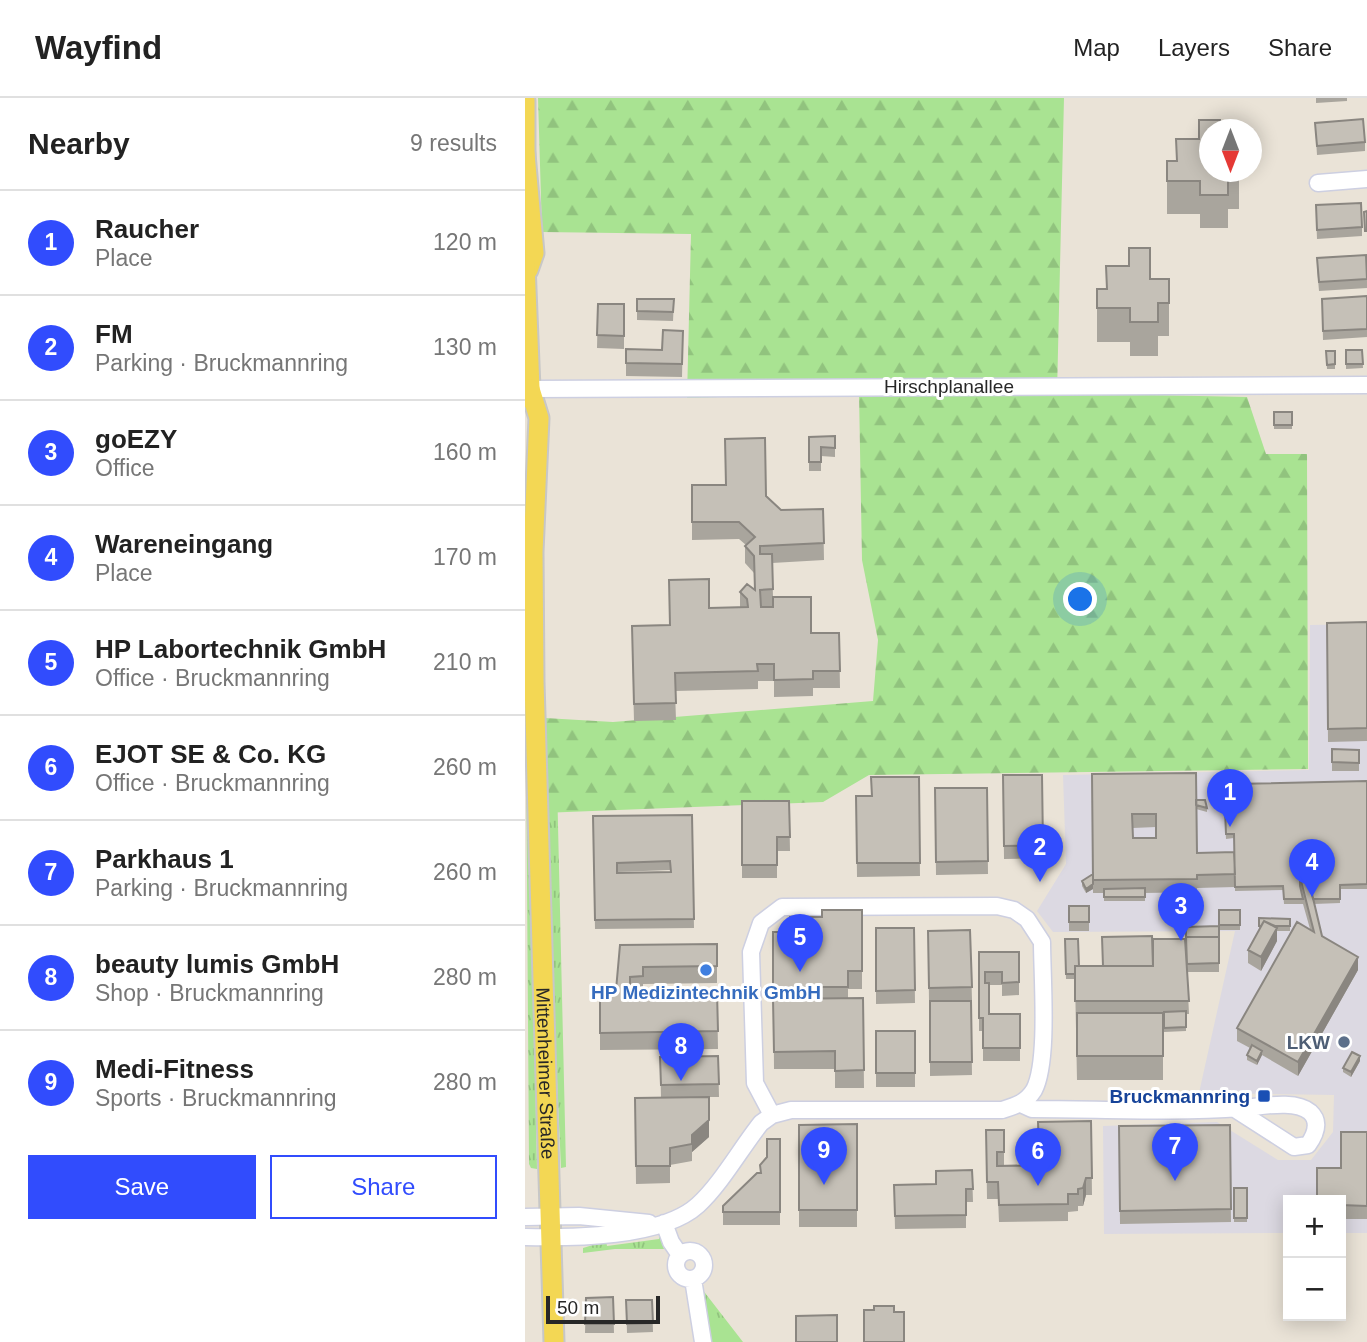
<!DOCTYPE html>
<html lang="en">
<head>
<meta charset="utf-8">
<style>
  body { margin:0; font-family:Arial,sans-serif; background:#f6f6f6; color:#222 }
  .controls { position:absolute; right:21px; bottom:21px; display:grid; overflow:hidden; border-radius:0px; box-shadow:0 4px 18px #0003 }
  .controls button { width:63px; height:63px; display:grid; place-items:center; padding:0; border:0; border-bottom:2px solid #e0e0e0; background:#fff; color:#222; font:35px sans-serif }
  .compass { position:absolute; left:674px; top:21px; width:63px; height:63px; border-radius:50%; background:#fff; box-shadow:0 4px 18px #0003; rotate:180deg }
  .scale { position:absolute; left:21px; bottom:18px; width:114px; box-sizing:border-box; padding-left:7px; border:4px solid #272727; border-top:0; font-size:19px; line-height:24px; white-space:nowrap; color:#272727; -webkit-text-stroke:5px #fff; paint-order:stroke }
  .you { position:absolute; left:556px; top:502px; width:24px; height:24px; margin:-18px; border:5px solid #fff; border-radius:50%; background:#1a73e8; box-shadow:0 0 0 10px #1a73e833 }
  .badge { display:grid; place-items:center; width:46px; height:46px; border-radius:50%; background:#314cfd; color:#fff; font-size:23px; font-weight:700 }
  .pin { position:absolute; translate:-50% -58px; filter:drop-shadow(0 2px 4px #0008) }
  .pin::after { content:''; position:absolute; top:37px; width:24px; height:21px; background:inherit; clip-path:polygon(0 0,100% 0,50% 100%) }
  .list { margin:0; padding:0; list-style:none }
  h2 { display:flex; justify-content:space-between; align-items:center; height:91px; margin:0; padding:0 28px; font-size:30px }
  h2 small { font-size:23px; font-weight:400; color:#767676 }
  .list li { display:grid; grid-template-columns:46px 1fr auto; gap:21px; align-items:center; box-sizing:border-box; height:105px; padding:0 28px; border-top:2px solid #e0e0e0 }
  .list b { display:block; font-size:26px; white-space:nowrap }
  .list p { margin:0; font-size:23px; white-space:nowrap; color:#767676 }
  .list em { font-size:23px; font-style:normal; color:#767676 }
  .actions { display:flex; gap:14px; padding:21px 28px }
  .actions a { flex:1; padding:16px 0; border:2px solid #314cfd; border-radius:0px; text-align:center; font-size:24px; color:#314cfd }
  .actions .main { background:#314cfd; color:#fff }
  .map { position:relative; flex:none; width:842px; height:1244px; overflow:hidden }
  header { display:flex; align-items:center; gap:42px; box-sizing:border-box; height:98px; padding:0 35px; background:#fff; border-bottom:2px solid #e0e0e0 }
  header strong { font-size:33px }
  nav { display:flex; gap:38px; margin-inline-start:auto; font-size:24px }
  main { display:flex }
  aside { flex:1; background:#fff }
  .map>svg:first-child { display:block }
</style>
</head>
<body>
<header>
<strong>Wayfind</strong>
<nav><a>Map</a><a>Layers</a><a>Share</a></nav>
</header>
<main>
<aside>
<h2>Nearby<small>9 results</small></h2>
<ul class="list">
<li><span class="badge">1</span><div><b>Raucher</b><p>Place</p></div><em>120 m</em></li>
<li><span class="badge">2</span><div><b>FM</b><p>Parking · Bruckmannring</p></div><em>130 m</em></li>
<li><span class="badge">3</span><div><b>goEZY</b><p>Office</p></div><em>160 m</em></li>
<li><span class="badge">4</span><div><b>Wareneingang</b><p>Place</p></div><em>170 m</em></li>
<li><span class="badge">5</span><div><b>HP Labortechnik GmbH</b><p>Office · Bruckmannring</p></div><em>210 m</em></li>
<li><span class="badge">6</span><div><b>EJOT SE &amp; Co. KG</b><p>Office · Bruckmannring</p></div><em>260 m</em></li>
<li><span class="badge">7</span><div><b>Parkhaus 1</b><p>Parking · Bruckmannring</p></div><em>260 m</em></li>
<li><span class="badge">8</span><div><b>beauty lumis GmbH</b><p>Shop · Bruckmannring</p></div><em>280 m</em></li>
<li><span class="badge">9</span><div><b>Medi-Fitness</b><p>Sports · Bruckmannring</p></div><em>280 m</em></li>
</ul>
<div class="actions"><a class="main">Save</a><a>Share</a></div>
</aside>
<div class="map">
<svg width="842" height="1244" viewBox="0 0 842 1244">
  <defs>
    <pattern id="grass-tufts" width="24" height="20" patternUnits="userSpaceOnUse" patternTransform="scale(1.75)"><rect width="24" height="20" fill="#a9e392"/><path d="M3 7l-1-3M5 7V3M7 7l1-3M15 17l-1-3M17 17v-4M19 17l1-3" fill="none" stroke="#91c37e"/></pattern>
    <pattern id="forest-firs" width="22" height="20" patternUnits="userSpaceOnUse" patternTransform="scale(1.75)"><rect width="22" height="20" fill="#a9e392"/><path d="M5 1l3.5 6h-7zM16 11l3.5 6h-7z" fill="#91c37e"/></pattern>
  </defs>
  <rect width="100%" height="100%" fill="#eae3d7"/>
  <path fill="#dcd9e2" d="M842,526V1135H816V1102H763V1135L579,1136L578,1028L692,1024L753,1062H786L808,1034L809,997L674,995L710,833L528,834L512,813L541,766L538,677L784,672L785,527Z"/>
  <path fill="url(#grass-tufts)" d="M0,494L12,1071L6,1070L4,1066Z
    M32,684L41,1069L36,1070L19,689Z
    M134,1136L139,1151H90L58,1155V1150L81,1143L82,1148L134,1141Z
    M177,1191L218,1244H183Z"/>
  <path fill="url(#forest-firs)" d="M13,0H539L532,295L722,299L741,356H782L783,671L344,677L298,704L17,715L20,620L88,624L348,603L353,542L337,462L334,295L162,300L166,136L17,134Z"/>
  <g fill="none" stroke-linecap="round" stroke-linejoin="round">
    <g stroke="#cdcfe1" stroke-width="19">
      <path id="minor" d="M793,85L842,81
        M5,291L842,287
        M496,1006L507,1011C576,1011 647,1015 717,1010C735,1009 770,1001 785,1014C796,1024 790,1037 783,1047L769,1049L710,1011
        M0,1119L54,1118L124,1125
        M139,1125L146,1144L155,1157
        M0,1139C46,1140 137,1140 173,1107C196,1086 216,1050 236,1025L247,1017L266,1012H477C490,1008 501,1005 509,992C524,964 517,879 517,844L502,821L489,812L472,808L257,809L236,825L226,854L230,985L247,1017
        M151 1167a14 14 0 1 1 28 0a14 14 0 1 1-28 0Z
        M168,1181L178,1244"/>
    </g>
    <g stroke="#c7c7c7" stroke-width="23">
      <g id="major">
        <path d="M0,3V61"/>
        <path d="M0,56L9,155L3,172"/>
        <path d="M0,166L5,291L3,300"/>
        <path id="s1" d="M5,291L14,320L8,454L9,584L29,1244"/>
      </g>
    </g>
    <use href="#minor" stroke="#fff" stroke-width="16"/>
    <use href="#major" stroke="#f3d754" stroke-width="19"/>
  </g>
  <path fill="#a9a59d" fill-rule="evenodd" d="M791,0H822V3L791,5Z
    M790,25L840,44V53L792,57Z
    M642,63H651L684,74H714V111H703V130H675V116H642Z
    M791,116L837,129V138L792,141Z
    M792,169L842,170V190L794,193Z
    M625,181H644V238H633V258H605V244H572V191H581Z
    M842,198V239L798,242L797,201Z
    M112,201H149L148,223L112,222Z
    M73,206H99V251L72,250Z
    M158,233L157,279L101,278V251L137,252Z
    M821,252H837L838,270L821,271Z
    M801,253H810V271H802Z
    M749,314H767V331H749Z
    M310,338V359L296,358V373H284V339Z
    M167,387L241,398L256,412L298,411L299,462L247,465L248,499L286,535H314L315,590H288V598L249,599V583H233V591L150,593L151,622L109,623L107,545L145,527L184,510L215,509V494L229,491V475L220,465V448L221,447L214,441L167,442Z
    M842,524V643L803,644L802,525Z
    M807,651L834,652V673H807Z
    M567,676L671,702L682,710V714L671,711L672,755L709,754V740L701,741L700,717L708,712L842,683V791H815V805L789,806L797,838L833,872L773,978L737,957L732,967L722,962V957L725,950L712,943V930L785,831L778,806H759L758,792L710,793V789L672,790V794L620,795V803H579V795H568V791L561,795L557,788V783L568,776ZM631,729V740H608V730Z
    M478,677H517L518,760L479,761Z
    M394,679L395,778L332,779L331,698H346Z
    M410,690H462L463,776L411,777Z
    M217,703H264L265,753H252V780H217Z
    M167,717L169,830L70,831L68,718ZM145,772L146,774L92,775V774Z
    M544,808H564V833H544Z
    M337,812V891H323V900H338L339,990H310V971H249L248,834H265Z
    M694,812H715V832H694Z
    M734,820L765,821V833H752V843L736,873L723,865V852L734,832Z
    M694,828V874H662L664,916H661V933L639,934L638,916V982H552L550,881H541L540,841L554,868H578L628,863L660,841Z
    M351,830H389L390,905L351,906Z
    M445,832L447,902L404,903L403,833Z
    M192,846V885L118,886V894H192L193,951L75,952V892H91L95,847Z
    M454,854H494V897L477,898V887H464V916H495V963H458V933H454Z
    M405,903H446L447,977L405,978Z
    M351,933H390V989H351Z
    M193,958L194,999H184V1039L167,1054V1063L145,1067V1085L111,1086L110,1000L136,999L135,959Z
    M835,963L826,979L818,974V970Z
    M566,1023L567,1097H561L558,1108H553V1113L543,1114V1123L474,1124L473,1101H462L461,1032H479V1068L514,1067L513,1024Z
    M332,1026V1129H274V1027Z
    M705,1027L706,1124L595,1126L594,1028Z
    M842,1034V1121H816V1070Z
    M255,1041V1127H198V1108L235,1075V1067L242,1059Z
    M447,1072L448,1104H441V1130L370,1131L369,1087L411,1086Z
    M709,1090H722V1124H709Z
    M88,1199L89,1235H60L61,1200Z
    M101,1202H127L128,1234L102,1235Z"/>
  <path fill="#8a8680" d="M568,786V791L561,795V791Z
    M752,830V843L736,873V859Z
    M833,859V872L773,978V964Z
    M737,953V957L732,967V963Z
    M835,958V963L826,979V974Z
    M184,1022V1039L167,1054V1037Z
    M561,1080V1097L558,1108V1090Z"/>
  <path fill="#c5c0b7" stroke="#8a8680" stroke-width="2" fill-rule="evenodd" d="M838,21L840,44L792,48L790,25Z
    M674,22H695V32H684V74H714V77H703V97H675V83H642V63H652L651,41H674Z
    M836,105L837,129L792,132L791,107Z
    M842,113V133H840L839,114Z
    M604,150H625V181H644V205H633V224H605V210H572V191H582L581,168H604Z
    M841,157L842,181L794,184L792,160Z
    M842,198V231L798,233L797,201Z
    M112,201H149L148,214L112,213Z
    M73,206H99V238L72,237Z
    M138,232L158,233L157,266L101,265V251L137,252Z
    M821,252H837L838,266H821Z
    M801,253H810V266L802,267Z
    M749,314H767V327H749Z
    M310,338V350L296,349V364H284V339Z
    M240,340L241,398L256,412L298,411L299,445L235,448V456H247L248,491L235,492L236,509H248V499H286V535H314L315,573H288V581L249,582V566H232L233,573L150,575L151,605L109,606L107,528L145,527L144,482L184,481V510L223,509L222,501L215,494L222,486L230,492L229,458L220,448L230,439L214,424H167V387H201L200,341Z
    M842,524V630L803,631L802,525Z
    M807,651L834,652V665L807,664Z
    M671,675L672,755L709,754L710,776L672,777V781L568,782L567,676ZM607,716H631V740H608Z
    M478,677H517L518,747L479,748Z
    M346,679H394L395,765H332L331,698H347Z
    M842,683V786L815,787V801H788L783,779H775V788L778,801H759L758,788L710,789L709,736H701L700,712H709L708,686Z
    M410,690H462L463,763L411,764Z
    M671,702H680L682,710L671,707Z
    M217,703H264L265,739H252V767H217Z
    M167,717L169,821L70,822L68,718ZM145,763L146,774L92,775V765Z
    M568,776V786L561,791L557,783Z
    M775,779H783L797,838L833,859L773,964L712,930L772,824L789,834Z
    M620,790V799H579V791Z
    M544,808H564V824H544Z
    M297,812H337V873H323V889H248V834H265V819H297Z
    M694,812H715V827H694Z
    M734,820L765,821V828H750L739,823L736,828H734Z
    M739,823L752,830L736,859L723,852Z
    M694,828V839H661V843V829Z
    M351,830H389L390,892L351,893Z
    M445,832L447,889L404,890L403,833Z
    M627,838L628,868H578L577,839Z
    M661,839H694V865L662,866Z
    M540,841H553L554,868H550V876H541Z
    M628,841H660L664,903H550V868H628Z
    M192,846V868L118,869V878L105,879V895L192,894L193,933L75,935V892H91L95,847Z
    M454,854H494V884L477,885V874H460V885H464V916H495V950H458V920H454Z
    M338,900L339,972L310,973V953L249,954L248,901Z
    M405,903H446L447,964H405Z
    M661,913V929L639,930V914Z
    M552,915H638V958H552Z
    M351,933H390V975H351Z
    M727,947L737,953L732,963L722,957Z
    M827,954L835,958L826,974L818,970Z
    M193,958L194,986L136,987L135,959Z
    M184,999V1022L167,1037V1046L145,1050V1068H111L110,1000Z
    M566,1023L567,1080H561L558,1090L553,1091V1096H543V1106L474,1107L473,1084H462L461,1032H479V1054H472V1068L528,1067L527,1053H514L513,1024Z
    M332,1026V1112H274V1027Z
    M705,1027L706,1111L595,1113L594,1028Z
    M816,1034H842V1108L816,1107V1102H792V1070H816Z
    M242,1041H255V1114H198V1108L232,1075H236L235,1067L242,1059Z
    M447,1072L448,1091H441V1117L370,1118L369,1087L411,1086V1073Z
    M709,1090H722V1120H709Z
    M88,1199L89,1226H60L61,1200Z
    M101,1202H127L128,1225L102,1226Z
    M349,1208H369V1214H379V1244H339V1212H349Z
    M312,1217V1244H271V1218Z"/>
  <circle fill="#3f7fe0" stroke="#fff" stroke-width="2.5" cx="181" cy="872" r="7"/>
  <circle fill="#5c6f8a" stroke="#fff" stroke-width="2.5" cx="819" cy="944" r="7"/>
  <rect fill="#1a4fb4" stroke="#fff" stroke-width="2.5" x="732" y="991" width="14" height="14" rx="3.5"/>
  <g text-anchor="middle" stroke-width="6" stroke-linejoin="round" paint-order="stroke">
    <g font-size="19" fill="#272727" stroke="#fff">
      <text x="424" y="295">Hirschplanallee</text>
      <text dy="7" stroke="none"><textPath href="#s1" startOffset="686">Mittenheimer Straße</textPath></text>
    </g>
    <g font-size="19" font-weight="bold" fill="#366cbe" stroke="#fff">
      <text x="181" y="901">HP Medizintechnik GmbH</text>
    </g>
    <g font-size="19" font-weight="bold" fill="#4e5e75" stroke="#fff" text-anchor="end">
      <text x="805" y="951">LKW</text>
    </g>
    <g font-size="19" font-weight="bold" fill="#164399" stroke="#fff" text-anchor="end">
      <text x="725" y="1005">Bruckmannring</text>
    </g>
  </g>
</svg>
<div class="controls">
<button>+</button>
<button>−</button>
</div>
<svg class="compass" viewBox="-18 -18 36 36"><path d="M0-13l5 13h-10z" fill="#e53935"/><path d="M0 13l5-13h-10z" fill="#767676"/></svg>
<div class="scale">50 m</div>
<div class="you"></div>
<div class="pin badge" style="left:705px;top:729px">1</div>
<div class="pin badge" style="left:515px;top:784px">2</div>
<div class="pin badge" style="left:656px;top:843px">3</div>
<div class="pin badge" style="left:787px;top:799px">4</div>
<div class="pin badge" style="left:275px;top:874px">5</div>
<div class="pin badge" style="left:513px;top:1088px">6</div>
<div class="pin badge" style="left:650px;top:1083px">7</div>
<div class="pin badge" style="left:156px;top:983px">8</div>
<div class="pin badge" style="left:299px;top:1087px">9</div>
</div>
</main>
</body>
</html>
